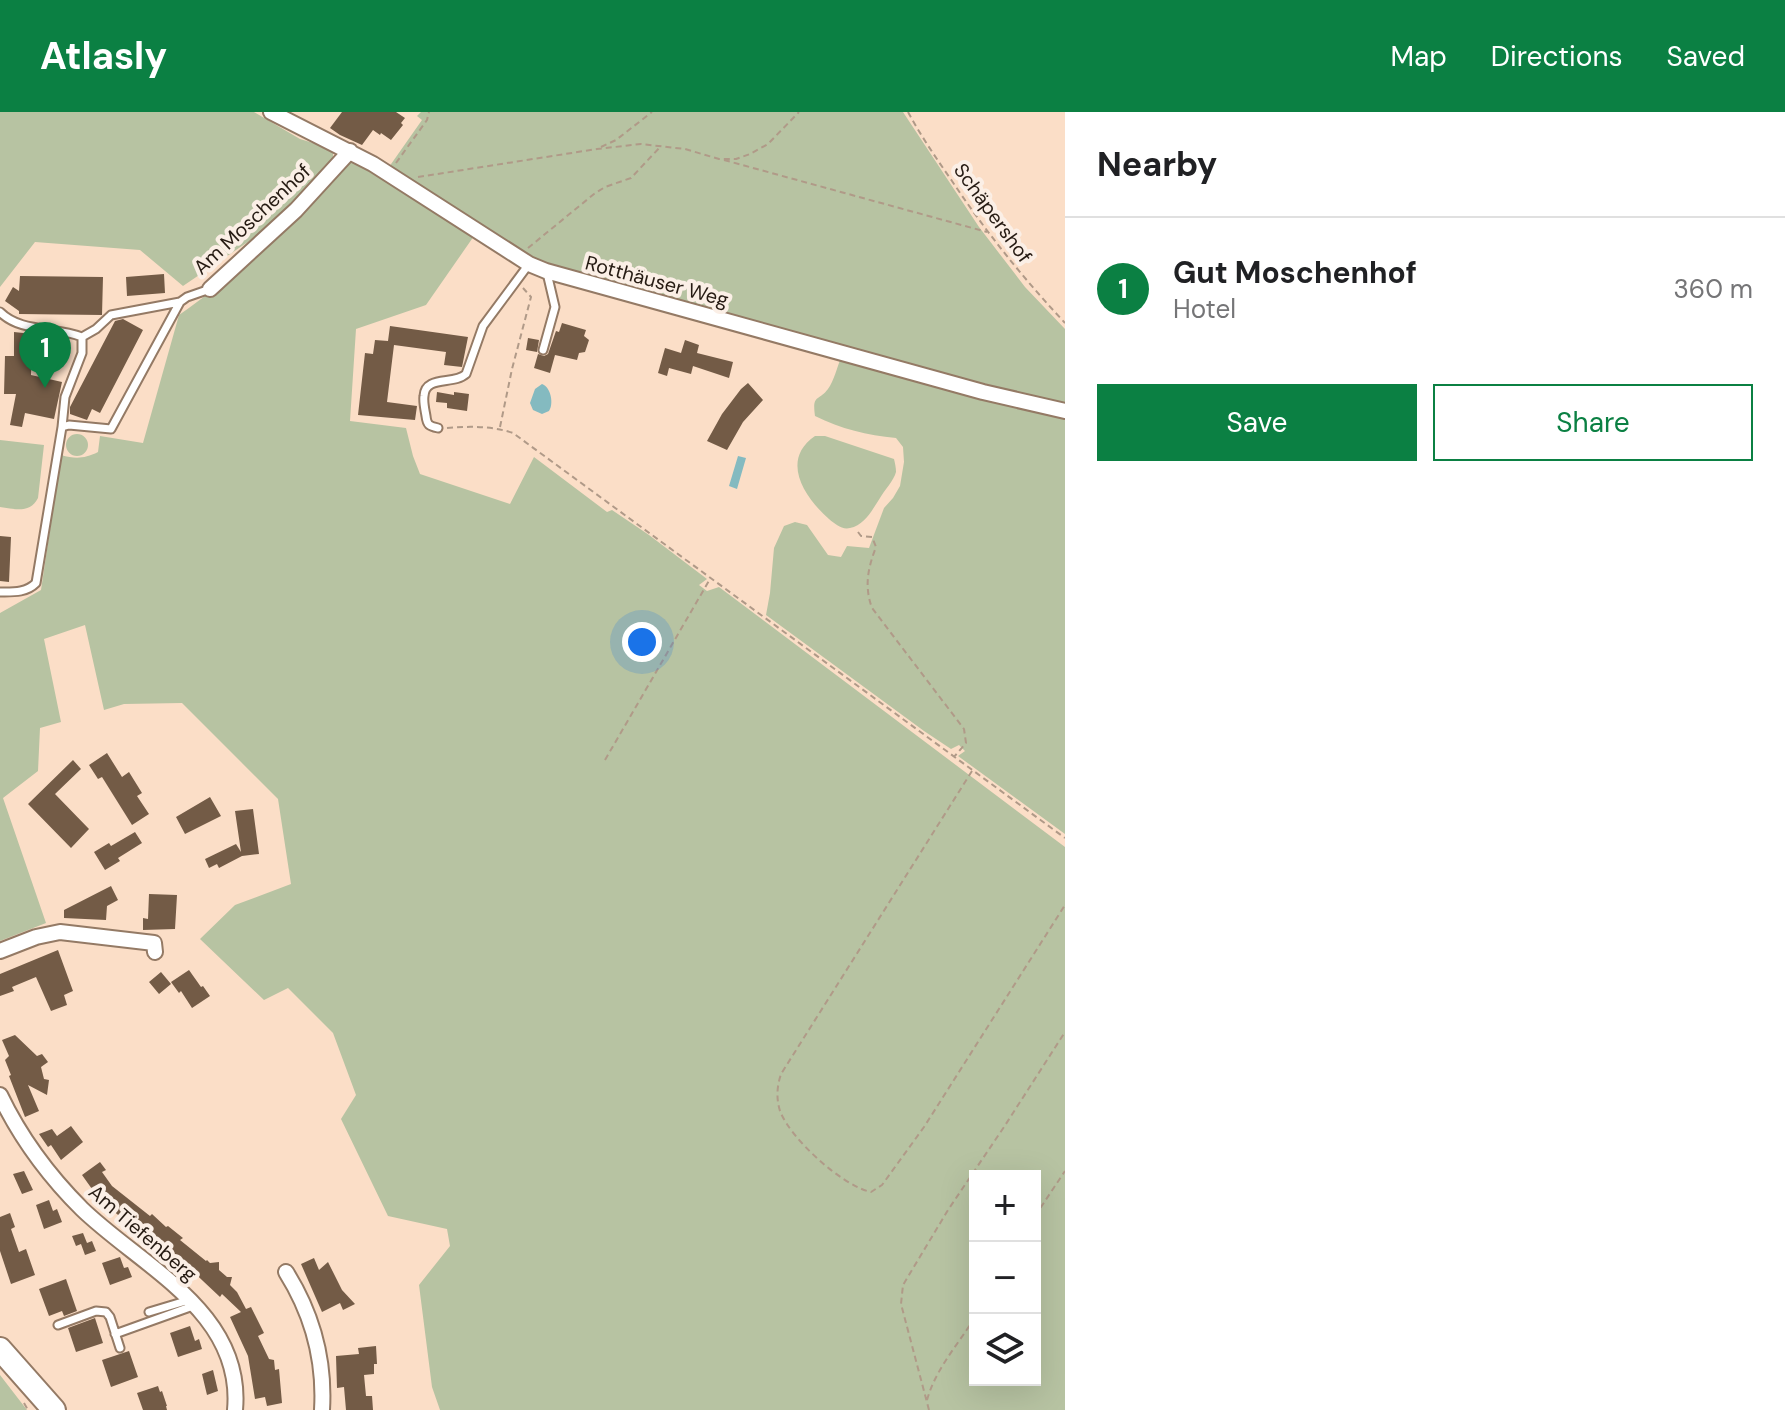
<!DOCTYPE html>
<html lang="en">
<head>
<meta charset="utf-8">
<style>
  body { margin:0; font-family:"DM Sans",sans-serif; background:#f2f2f2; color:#202124 }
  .controls { position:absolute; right:24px; bottom:24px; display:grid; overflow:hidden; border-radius:0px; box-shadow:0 8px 32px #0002 }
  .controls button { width:72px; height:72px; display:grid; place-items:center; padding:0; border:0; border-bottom:2px solid #e0e0e0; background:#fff; color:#202124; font:40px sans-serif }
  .you { position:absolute; left:642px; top:530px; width:28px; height:28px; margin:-20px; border:6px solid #fff; border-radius:50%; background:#1a73e8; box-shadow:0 0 0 12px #1a73e833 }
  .badge { display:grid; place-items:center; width:52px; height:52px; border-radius:50%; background:#0b8043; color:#fff; font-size:26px; font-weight:700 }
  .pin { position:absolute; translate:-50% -66px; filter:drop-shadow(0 2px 4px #0008) }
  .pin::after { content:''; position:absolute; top:42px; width:28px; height:24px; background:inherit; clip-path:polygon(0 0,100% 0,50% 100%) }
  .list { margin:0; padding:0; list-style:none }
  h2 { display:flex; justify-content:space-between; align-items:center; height:104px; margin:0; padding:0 32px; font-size:34px }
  h2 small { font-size:26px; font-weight:400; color:#757577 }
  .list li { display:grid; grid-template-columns:52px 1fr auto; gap:24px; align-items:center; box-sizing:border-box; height:144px; padding:0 32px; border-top:2px solid #e0e0e0 }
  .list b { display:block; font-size:30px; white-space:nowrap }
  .list p { margin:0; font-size:26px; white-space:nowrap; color:#757577 }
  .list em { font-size:26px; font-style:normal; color:#757577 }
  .actions { display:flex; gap:16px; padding:24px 32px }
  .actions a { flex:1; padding:18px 0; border:2px solid #0b8043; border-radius:0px; text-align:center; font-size:28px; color:#0b8043 }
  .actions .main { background:#0b8043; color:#fff }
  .icon { flex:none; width:44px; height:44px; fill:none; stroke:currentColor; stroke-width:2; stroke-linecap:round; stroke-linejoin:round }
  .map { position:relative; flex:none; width:1065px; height:1298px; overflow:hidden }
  header { display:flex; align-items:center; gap:48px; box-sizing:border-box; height:112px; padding:0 40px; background:#0b8043; color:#fff }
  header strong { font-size:38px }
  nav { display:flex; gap:44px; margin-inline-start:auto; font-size:28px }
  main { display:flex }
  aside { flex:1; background:#fff }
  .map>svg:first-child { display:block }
</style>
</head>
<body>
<header>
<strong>Atlasly</strong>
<nav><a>Map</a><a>Directions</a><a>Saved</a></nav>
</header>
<main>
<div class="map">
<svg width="1065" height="1298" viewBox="0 0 1065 1298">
  <rect width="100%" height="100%" fill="#fbdec7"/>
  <path fill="#b7c3a2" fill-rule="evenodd" d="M0,0H254L300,27L333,37V48L286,104L183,174L140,138L35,130L0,175Z
    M421,0H903L979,115L1025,175L1065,217V294L611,171L531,146L389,55L422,8L417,4Z
    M348,49L358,51L474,124L426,193L356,217L350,309L406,316L413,344L420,362L510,392L534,345L607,400L612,398L649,423L707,467L699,473L707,479L719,475L1065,735V1298H440L432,1275L419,1173L450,1134L447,1117L388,1104L341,1007L356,983L333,921L288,876L264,888L200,827L235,793L291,772L278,687L182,591L124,592L104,598L85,513L44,527L61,610L40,616L38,659L3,686L46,811L0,829V501L41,478L61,343C75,347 84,347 98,340L100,324L143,331L179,203C242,160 295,103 348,49ZM975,1064H1035V1268H975Z
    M841,246L980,287L1065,307V722L958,644L965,639L959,633L951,637L924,619L766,503L770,481L774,436L784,414L795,410L807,413L828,443L841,445L847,434L869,436L884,396L893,386L900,374L904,350L903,335L896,326C867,323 841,317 815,304C812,282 818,290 828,277C834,269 837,255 841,246Z
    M66 333a11 11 0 1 1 22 0a11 11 0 1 1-22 0Z
    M815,324H825L894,347C895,351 896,356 896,360C894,368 884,379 880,386C872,398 865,413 850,416C842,418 835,412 829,407C804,385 780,348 815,324Z
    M0,328L44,333L38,386C30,402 15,397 0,395Z
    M0,1263L27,1298H0Z"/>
  <path fill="#84bac0" d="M542,272C551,275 554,292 549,299L542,302L533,298L530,291L535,277Z
    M738,344L746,346L737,377L729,374Z"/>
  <path fill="#735b46" d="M342,0H396L405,6L401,11L403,13L391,28L381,21L380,23L373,18L362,33L340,23L330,16Z
    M164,162L165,181L127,184L126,165Z
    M20,164L103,165L102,203L19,202V199L5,189L13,175L19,179Z
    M123,207L143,218L100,301L92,297L87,308L70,302V295L115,209Z
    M562,211L586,218L584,224L589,228L585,240L579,241L577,248L555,243L550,261L534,256L538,242L544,244L548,242L556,219L559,220Z
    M390,214L468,225L462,255L444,253L446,240L394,233L387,290L417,294L415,308L358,303L365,241L373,242L375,228L388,229Z
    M14,220L32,222L31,263L62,270L54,307L25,301L22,315L10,313L16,282H4L5,244H14Z
    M528,226L539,228L537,240L526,238Z
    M685,228L699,233L697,241L733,250L729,266L693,254L691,262L669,256L667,264L658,261L665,236L681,241Z
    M748,271L763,288L743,310L727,338L707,329L722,302L741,277Z
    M437,280L454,283V280L469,282L467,299L447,296V291L436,290Z
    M0,424L11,425L9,470L0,469Z
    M107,641L122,665L129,660L142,681L137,684L149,702L132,713L102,665L98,667L89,653Z
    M73,648L81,657L55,682L89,717L71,736L28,692Z
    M210,685L221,704L185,722L176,705Z
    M253,697L259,742L242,744L219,756L217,752L209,756L205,747L236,732L241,740L235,699Z
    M135,720L142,731L118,746L120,749L105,758L94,740L109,731L111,734Z
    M111,774L118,788L107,794L106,808L64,806V798Z
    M149,782L177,783L175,817L143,818V806L148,807Z
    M58,838L73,879L64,883L67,893L51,899L36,865L12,875L14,879L0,884V862Z
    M189,858L201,875L203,874L210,884L192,896L181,879L179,881L171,870Z
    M161,860L171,872L159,882L149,870Z
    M15,923L37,944L42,942L48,950L41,955L44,967L49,968L47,983L28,973L39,999L25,1005L9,964L11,963L5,948L9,944L2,928Z
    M71,1014L83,1030L61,1048L51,1033L48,1035L39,1022L52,1017L57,1024Z
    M100,1050L106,1058L102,1060L112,1074L150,1104L152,1102L166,1115L168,1114L183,1126L180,1128L206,1149L207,1148L210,1151L219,1150V1158L227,1165H232L230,1173L237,1180L246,1197L251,1195L264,1221L258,1224L269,1247L274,1248L275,1258L279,1257L282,1291L267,1294L265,1285L255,1287L248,1244L230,1205L241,1200L222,1182L220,1185L186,1153L181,1158L123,1110L124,1108L90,1079L92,1077L82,1063Z
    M24,1059L33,1078L22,1082L13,1062Z
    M49,1088L53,1099L57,1097L62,1110L44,1117L36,1093Z
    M10,1101L15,1115L11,1117L19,1140L26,1137L35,1163L11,1172L0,1139V1105Z
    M83,1121L87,1131L92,1129L96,1139L85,1143L81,1132L76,1134L72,1124Z
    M120,1145L124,1156L128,1155L132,1165L110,1173L102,1151Z
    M314,1146L319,1158L328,1150L342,1178L355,1192L343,1198L340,1191L322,1200L301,1152Z
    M66,1167L77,1199L64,1204L62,1199L49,1204L39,1177Z
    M95,1206L103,1231L76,1240L68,1216Z
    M190,1214L195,1229L199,1227L202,1237L178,1245L170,1221Z
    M376,1234L377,1252H374V1262L364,1263L366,1284H372L373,1298H346L344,1275L337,1276L336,1244L359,1242L358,1236Z
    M129,1239L138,1265L111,1275L102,1248Z
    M213,1258L218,1279L207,1283L202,1262Z
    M158,1274L160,1280L162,1279L167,1294H166L167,1298H143L137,1281Z"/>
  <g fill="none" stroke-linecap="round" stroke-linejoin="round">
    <g stroke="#947a65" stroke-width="11">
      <path id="service" d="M0,200C21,221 55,214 82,225L96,217L111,203L180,190
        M543,238L555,195L547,161
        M45,256L48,217
        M62,315L65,285L82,241V225
        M438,316C429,314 427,313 426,304C425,298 423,290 424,284C425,263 454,273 466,262L483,214L529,152
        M0,480C13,480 26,481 36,471L62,315L69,313L111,317L180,190L187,185L210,177
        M149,1200L189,1188
        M58,1213L96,1199L106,1200L110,1205L120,1236
        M115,1222L193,1194"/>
    </g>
    <g stroke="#947a65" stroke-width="18">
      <path id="minor" d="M271,0L373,52L529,152L546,159L983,280L1065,299
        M210,177L296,98L350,39
        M0,839L36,825L60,820L154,831L155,840
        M0,983C21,1027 48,1063 82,1097C142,1155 244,1200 235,1298
        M286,1160C313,1203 325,1248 322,1298"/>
    </g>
    <g stroke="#947a65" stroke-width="26">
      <path id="primary" d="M0,1237L54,1298"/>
    </g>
    <path stroke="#b09a88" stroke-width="2" stroke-dasharray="6 4" stroke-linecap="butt" d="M908,0C921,24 936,46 952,69C986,120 1023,166 1065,211
      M601,35L616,28L652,0
      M724,48L987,120
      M396,51L427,8L429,0
      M418,65L597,37L641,32L685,37L719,47H736L750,42L768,32L799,0
      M528,136L594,82L605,75L631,66L661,34
      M500,315L512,257L531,185L523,176
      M447,316C470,314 492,314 513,321L1065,726
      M858,420L861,424L872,425L876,435C868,456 864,474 872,496L964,617L966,631L954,645
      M605,648L710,467
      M972,659L781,962C777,974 776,986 780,999C790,1026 842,1074 871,1080L882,1073L924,1015L1065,793
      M1035,1104L1065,1059
      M927,1288C936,1256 958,1233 975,1205
      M24,1291L28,1298
      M929,1298L901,1192L903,1173L948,1098L1004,1015L1065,920"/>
    <use href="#service" stroke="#fff" stroke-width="7"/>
    <use href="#minor" stroke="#fff" stroke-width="14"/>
    <use href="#primary" stroke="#fff" stroke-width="22"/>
  </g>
  <g text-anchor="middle" stroke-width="8" stroke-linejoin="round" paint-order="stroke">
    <g font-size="20" fill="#261b13" stroke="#fbefe6">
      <text transform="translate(993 101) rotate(54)" y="7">Schäpershof</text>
      <text transform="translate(252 107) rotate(-43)" y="7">Am Moschenhof</text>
      <text transform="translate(657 169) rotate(15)" y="7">Rotthäuser Weg</text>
      <text transform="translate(143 1121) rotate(41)" y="7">Am Tiefenberg</text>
    </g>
  </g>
</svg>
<div class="controls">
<button>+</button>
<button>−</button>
<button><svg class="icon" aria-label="layers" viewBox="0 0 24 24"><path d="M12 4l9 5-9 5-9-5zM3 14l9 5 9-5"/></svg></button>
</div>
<div class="you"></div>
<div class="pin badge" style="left:45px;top:276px">1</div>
</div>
<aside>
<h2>Nearby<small></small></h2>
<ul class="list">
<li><span class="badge">1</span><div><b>Gut Moschenhof</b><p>Hotel</p></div><em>360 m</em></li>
</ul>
<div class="actions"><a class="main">Save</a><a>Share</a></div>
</aside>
</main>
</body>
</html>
